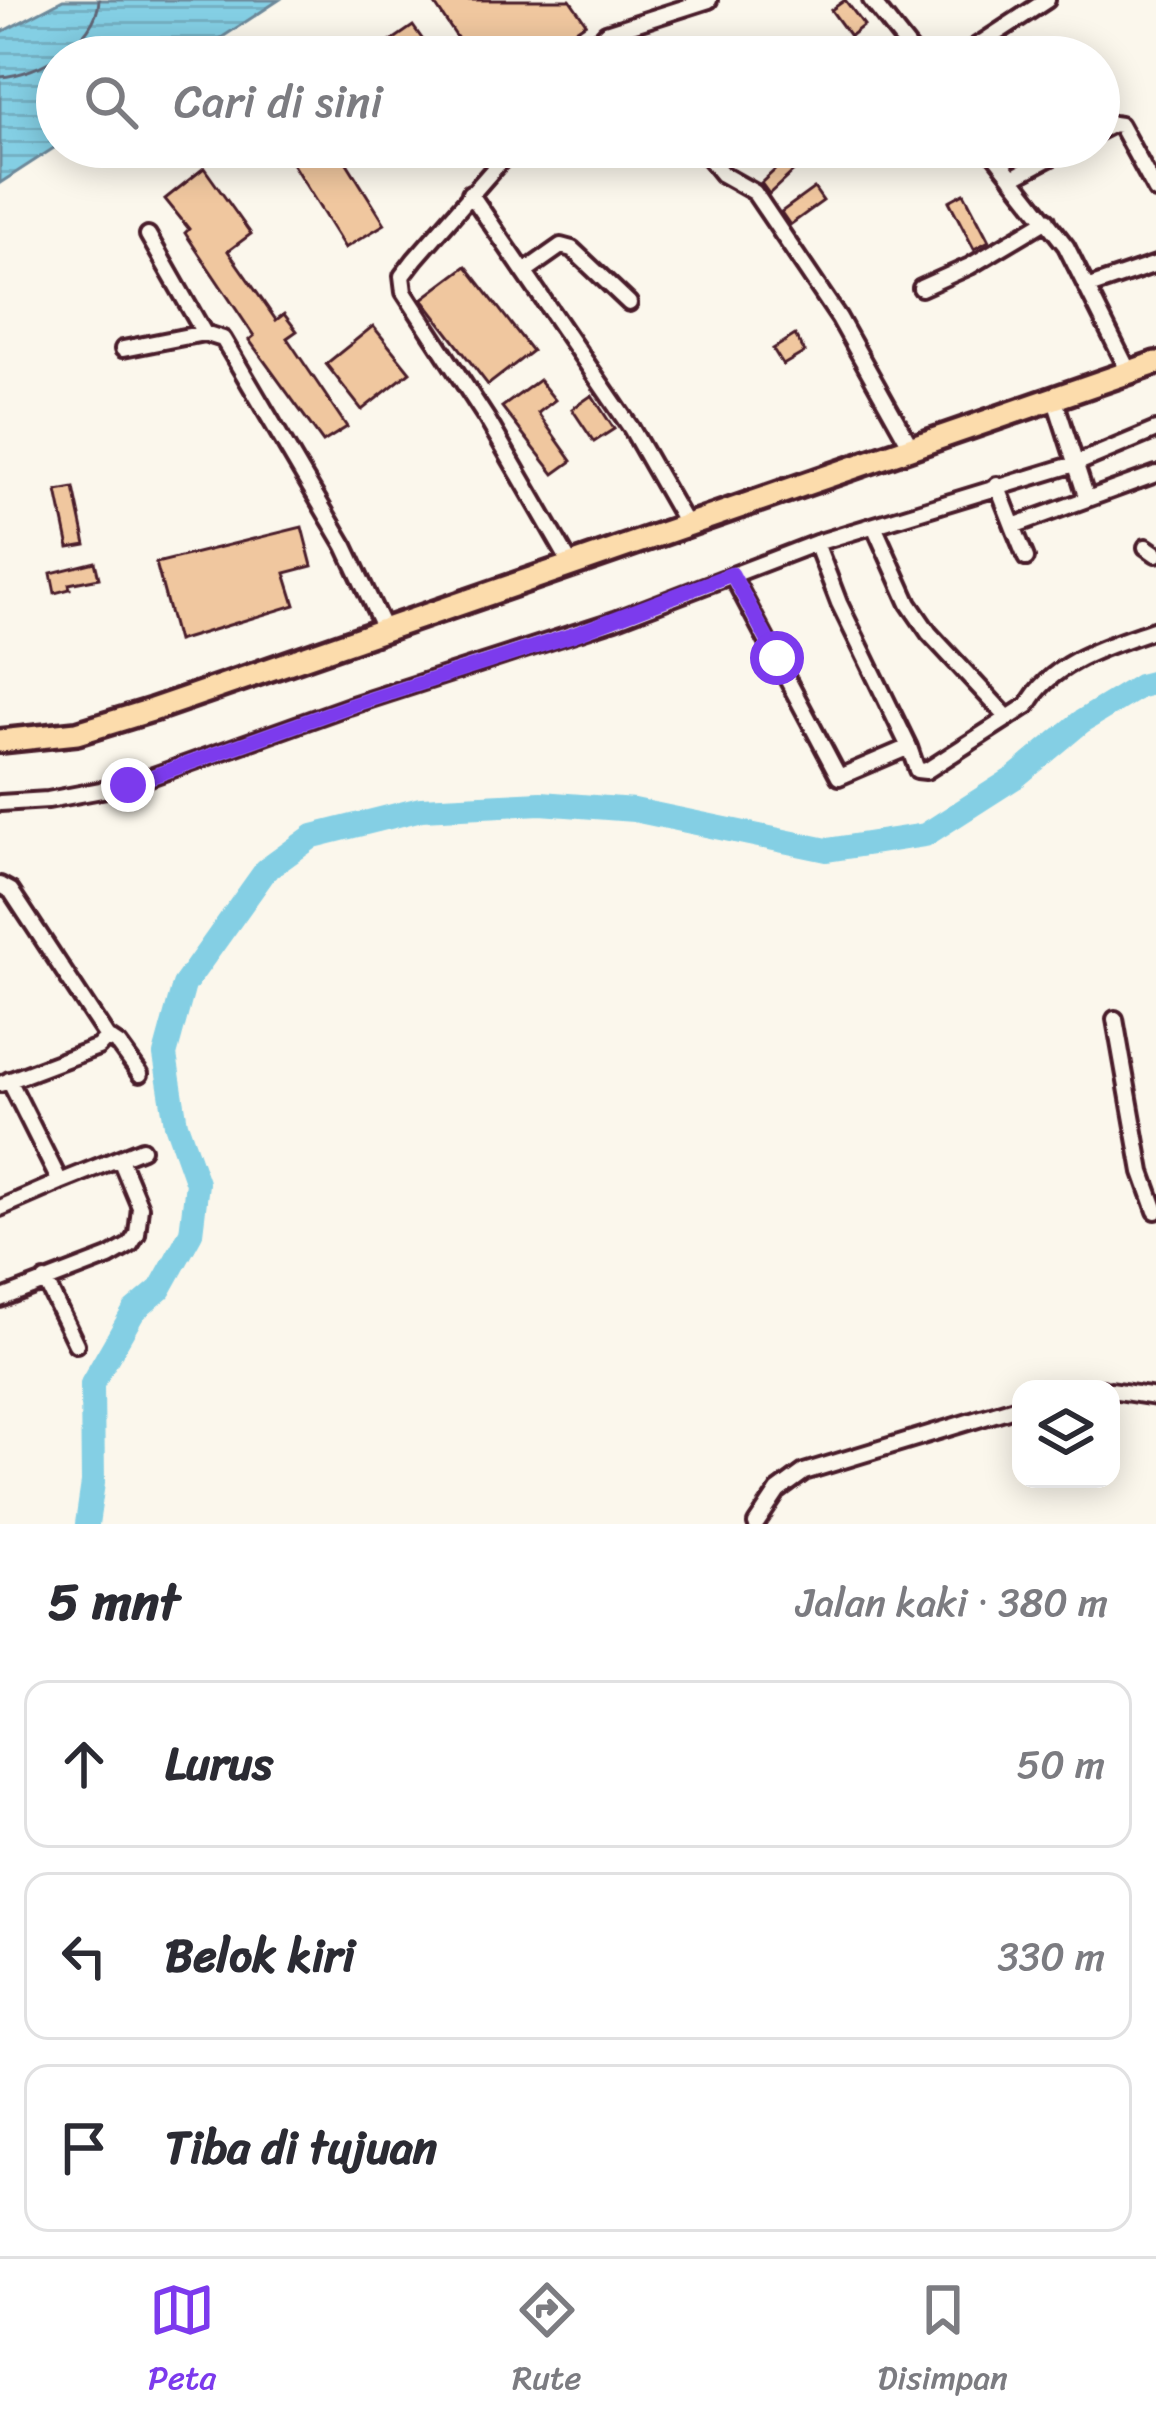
<!DOCTYPE html>
<html lang="id">
<head>
<meta charset="utf-8">
<style>
  body { margin:0; font-family:Sriracha,sans-serif; background:#f7f7f7; color:#2b2b33 }
  .controls { position:absolute; right:36px; bottom:36px; display:grid; overflow:hidden; border-radius:24px; box-shadow:0 6px 30px #0003 }
  .controls button { width:108px; height:108px; display:grid; place-items:center; padding:0; border:0; border-bottom:3px solid #e1e1e2; background:#fff; color:#2b2b33; font:60px sans-serif }
  .stop { position:absolute; width:36px; height:36px; margin:-27px; border:9px solid #7c3aed; border-radius:50%; background:#fff }
  .stop.end { background:#7c3aed; border-color:#fff; box-shadow:0 3px 12px #0008 }
  .list { margin:0; padding:0; list-style:none }
  h2 { display:flex; justify-content:space-between; align-items:center; height:156px; margin:0; padding:0 48px; font-size:51px }
  h2 small { font-size:39px; font-weight:400; color:#7c7c81 }
  .list li { display:grid; grid-template-columns:78px 1fr auto; gap:36px; align-items:center; box-sizing:border-box; height:168px; margin:0 24px 24px; padding:0 24px; border:3px solid #e1e1e2; border-radius:24px }
  .list b { display:block; font-size:45px; white-space:nowrap }
  .list em { font-size:39px; font-style:normal; color:#7c7c81 }
  .icon { flex:none; width:66px; height:66px; fill:none; stroke:currentColor; stroke-width:2; stroke-linecap:round; stroke-linejoin:round }
  .map { position:relative; flex:none; width:1156px; height:1524px; overflow:hidden }
  .search { position:absolute; background:#fff; box-shadow:0 6px 30px #0003; left:36px; right:36px; top:36px; height:132px; display:flex; align-items:center; gap:30px; box-sizing:border-box; padding:0 42px; border-radius:66px; color:#7c7c81; font-size:45px }
  .sheet { height:732px; background:#fff }
  nav { display:flex; justify-content:space-around; align-items:center; box-sizing:border-box; height:168px; border-top:3px solid #e1e1e2; background:#fff; font-size:33px; color:#7c7c81 }
  nav a { display:grid; justify-items:center; gap:6px }
  nav .on { color:#7c3aed }
  .map>svg:first-child { display:block }
</style>
</head>
<body>
<div class="map">
<svg width="1156" height="1524" viewBox="0 0 1156 1524">
  <defs>
    <pattern id="water-rules" width="6" height="5" patternUnits="userSpaceOnUse" patternTransform="scale(3)"><rect width="6" height="5" fill="#84cfe4"/><path d="M0 2.5h6" fill="none" stroke="#74b1c4"/></pattern>
  </defs>
  <rect width="100%" height="100%" fill="#fbf7ec"/>
  <filter id="ink" filterUnits="userSpaceOnUse"><feTurbulence type="fractalNoise" baseFrequency=".00833" numOctaves="2"/><feDisplacementMap in="SourceGraphic" scale="24" xChannelSelector="R" yChannelSelector="G"/><feConvolveMatrix kernelMatrix="1 2 1 2 8 2 1 2 1" color-interpolation-filters="sRGB"/></filter>
  <g filter="url(#ink)">
    <path fill="url(#water-rules)" stroke="#6d899a" stroke-width="3" d="M63,0H279L192,57H57V146L0,183V33Z"/>
    <g fill="none" stroke-linecap="round" stroke-linejoin="round">
      <path stroke="#616575" stroke-width="3" d="M0,77C38,75 97,41 99,0"/>
      <path stroke="#84cfe4" stroke-width="24" d="M87,1524L93,1483L92,1384L134,1311L160,1289L191,1233L197,1183L176,1124L165,1055L184,985L266,870L313,836L421,809L541,803L634,810L827,850L925,835L1014,778L1081,722L1140,686L1156,682"/>
    </g>
    <path fill="#f0c79f" stroke="#4a1f2b" stroke-width="3" d="M432,0H570L586,23L536,57H470Z
      M845,0L864,25L850,36L831,10Z
      M413,26L435,57H369L384,46Z
      M282,147H337L385,224L345,248Z
      M788,158L797,168L769,194L761,183Z
      M204,168L251,234L228,251L276,320L284,314L297,331L287,338L347,427L323,442L249,340L254,336L185,233L189,229L165,199Z
      M814,188L823,201L790,225L781,212Z
      M964,193L989,241L974,249L949,201Z
      M466,266L532,351L488,385L422,299Z
      M373,326L410,372L362,410L326,364Z
      M795,335L805,352L783,365L773,349Z
      M539,380L555,400L538,413L572,461L554,474L502,407Z
      M592,395L614,429L594,442L572,409Z
      M74,488L86,545L69,548L57,491Z
      M302,527L312,566L285,573L295,605L177,641L156,563Z
      M95,562L99,578L69,584L70,589L55,593L51,573Z"/>
    <g fill="none" stroke-linecap="round" stroke-linejoin="round">
      <g stroke="#4a1f2b" stroke-width="22">
        <path id="minor" d="M871,0L916,57
          M606,33L627,57
          M583,57L606,33L709,0
          M960,57L1047,0
          M1099,131L1113,124L1120,125L1156,191
          M513,147L415,259L402,276L404,292L487,419L572,566
          M700,147L722,174L754,192L839,318L911,447
          M988,147L1066,246L1128,370
          M1012,178L1070,147
          M470,193L631,428L686,524
          M148,235L204,333
          M524,272L561,246L572,249L629,303
          M1089,287L1156,264
          M921,288L970,266L1047,220
          M123,349L204,333L223,339L345,546L384,629
          M1054,397L1087,499
          M997,485L1013,526
          M875,528L909,604L929,633L1008,718
          M1146,547L1156,554
          M1026,558L1013,526L1156,474
          M732,575L839,777L909,747L839,603L816,543
          M909,747L917,770L926,771L1028,705C1051,661 1111,645 1156,629
          M0,803L48,800L128,785L349,706L615,620L816,543L1075,464L1156,430
          M0,885L11,891L107,1037L119,1045L140,1074
          M1115,1019L1142,1172L1156,1211
          M0,1084L98,1047L107,1037
          M60,1182L142,1149
          M0,1208L60,1182L9,1080
          M45,1280L76,1344
          M0,1299L109,1257L130,1245L137,1234L140,1207L120,1159
          M1080,1389H1102
          M1111,1390L1156,1397
          M756,1524L778,1491L804,1472L1021,1406"/>
      </g>
      <g stroke="#4a1f2b" stroke-width="30">
        <path id="trunk" d="M0,741L77,733L152,710L1156,363"/>
      </g>
      <use href="#minor" stroke="#fbf7ec" stroke-width="14"/>
      <use href="#trunk" stroke="#fcdcac" stroke-width="21"/>
    </g>
  </g>
  <g fill="none" stroke-linecap="round" stroke-linejoin="round" filter="url(#ink)">
    <path stroke="#7c3aed" stroke-width="15" d="M128,785L349,706L575,634L732,574L777,658"/>
  </g>
</svg>
<div class="controls">
<button><svg class="icon" aria-label="layers" viewBox="0 0 24 24"><path d="M12 4l9 5-9 5-9-5zM3 14l9 5 9-5"/></svg></button>
</div>
<div class="stop" style="left:777px;top:658px"></div>
<div class="stop end" style="left:128px;top:785px"></div>
<div class="search"><svg class="icon" aria-label="search" viewBox="0 0 24 24"><circle cx="10" cy="10" r="6"/><path d="M15 15l6 6"/></svg>Cari di sini</div>
</div>
<section class="sheet">
<h2>5 mnt<small>Jalan kaki · 380 m</small></h2>
<ul class="list">
<li><svg class="icon" aria-label="ahead" viewBox="0 0 24 24"><path d="M12 20V5M6 11l6-6 6 6"/></svg><div><b>Lurus</b></div><em>50 m</em></li>
<li><svg class="icon" aria-label="left" viewBox="0 0 24 24"><path d="M17 20v-9H6M10 6l-5 5 5 5"/></svg><div><b>Belok kiri</b></div><em>330 m</em></li>
<li><svg class="icon" aria-label="arrive" viewBox="0 0 24 24"><path d="M6 21V4h12l-3 4 3 4H6"/></svg><div><b>Tiba di tujuan</b></div></li>
</ul>
</section>
<nav>
<a class="on"><svg class="icon" aria-label="map" viewBox="0 0 24 24"><path d="M3 6l6-2 6 2 6-2v14l-6 2-6-2-6 2zM9 4v14M15 6v14"/></svg>Peta</a>
<a><svg class="icon" aria-label="directions" viewBox="0 0 24 24"><path d="M12 3l9 9-9 9-9-9zM9 14v-3h6M13 9l2 2-2 2"/></svg>Rute</a>
<a><svg class="icon" aria-label="saved" viewBox="0 0 24 24"><path d="M7 4h10v16l-5-4-5 4z"/></svg>Disimpan</a>
</nav>
</body>
</html>
